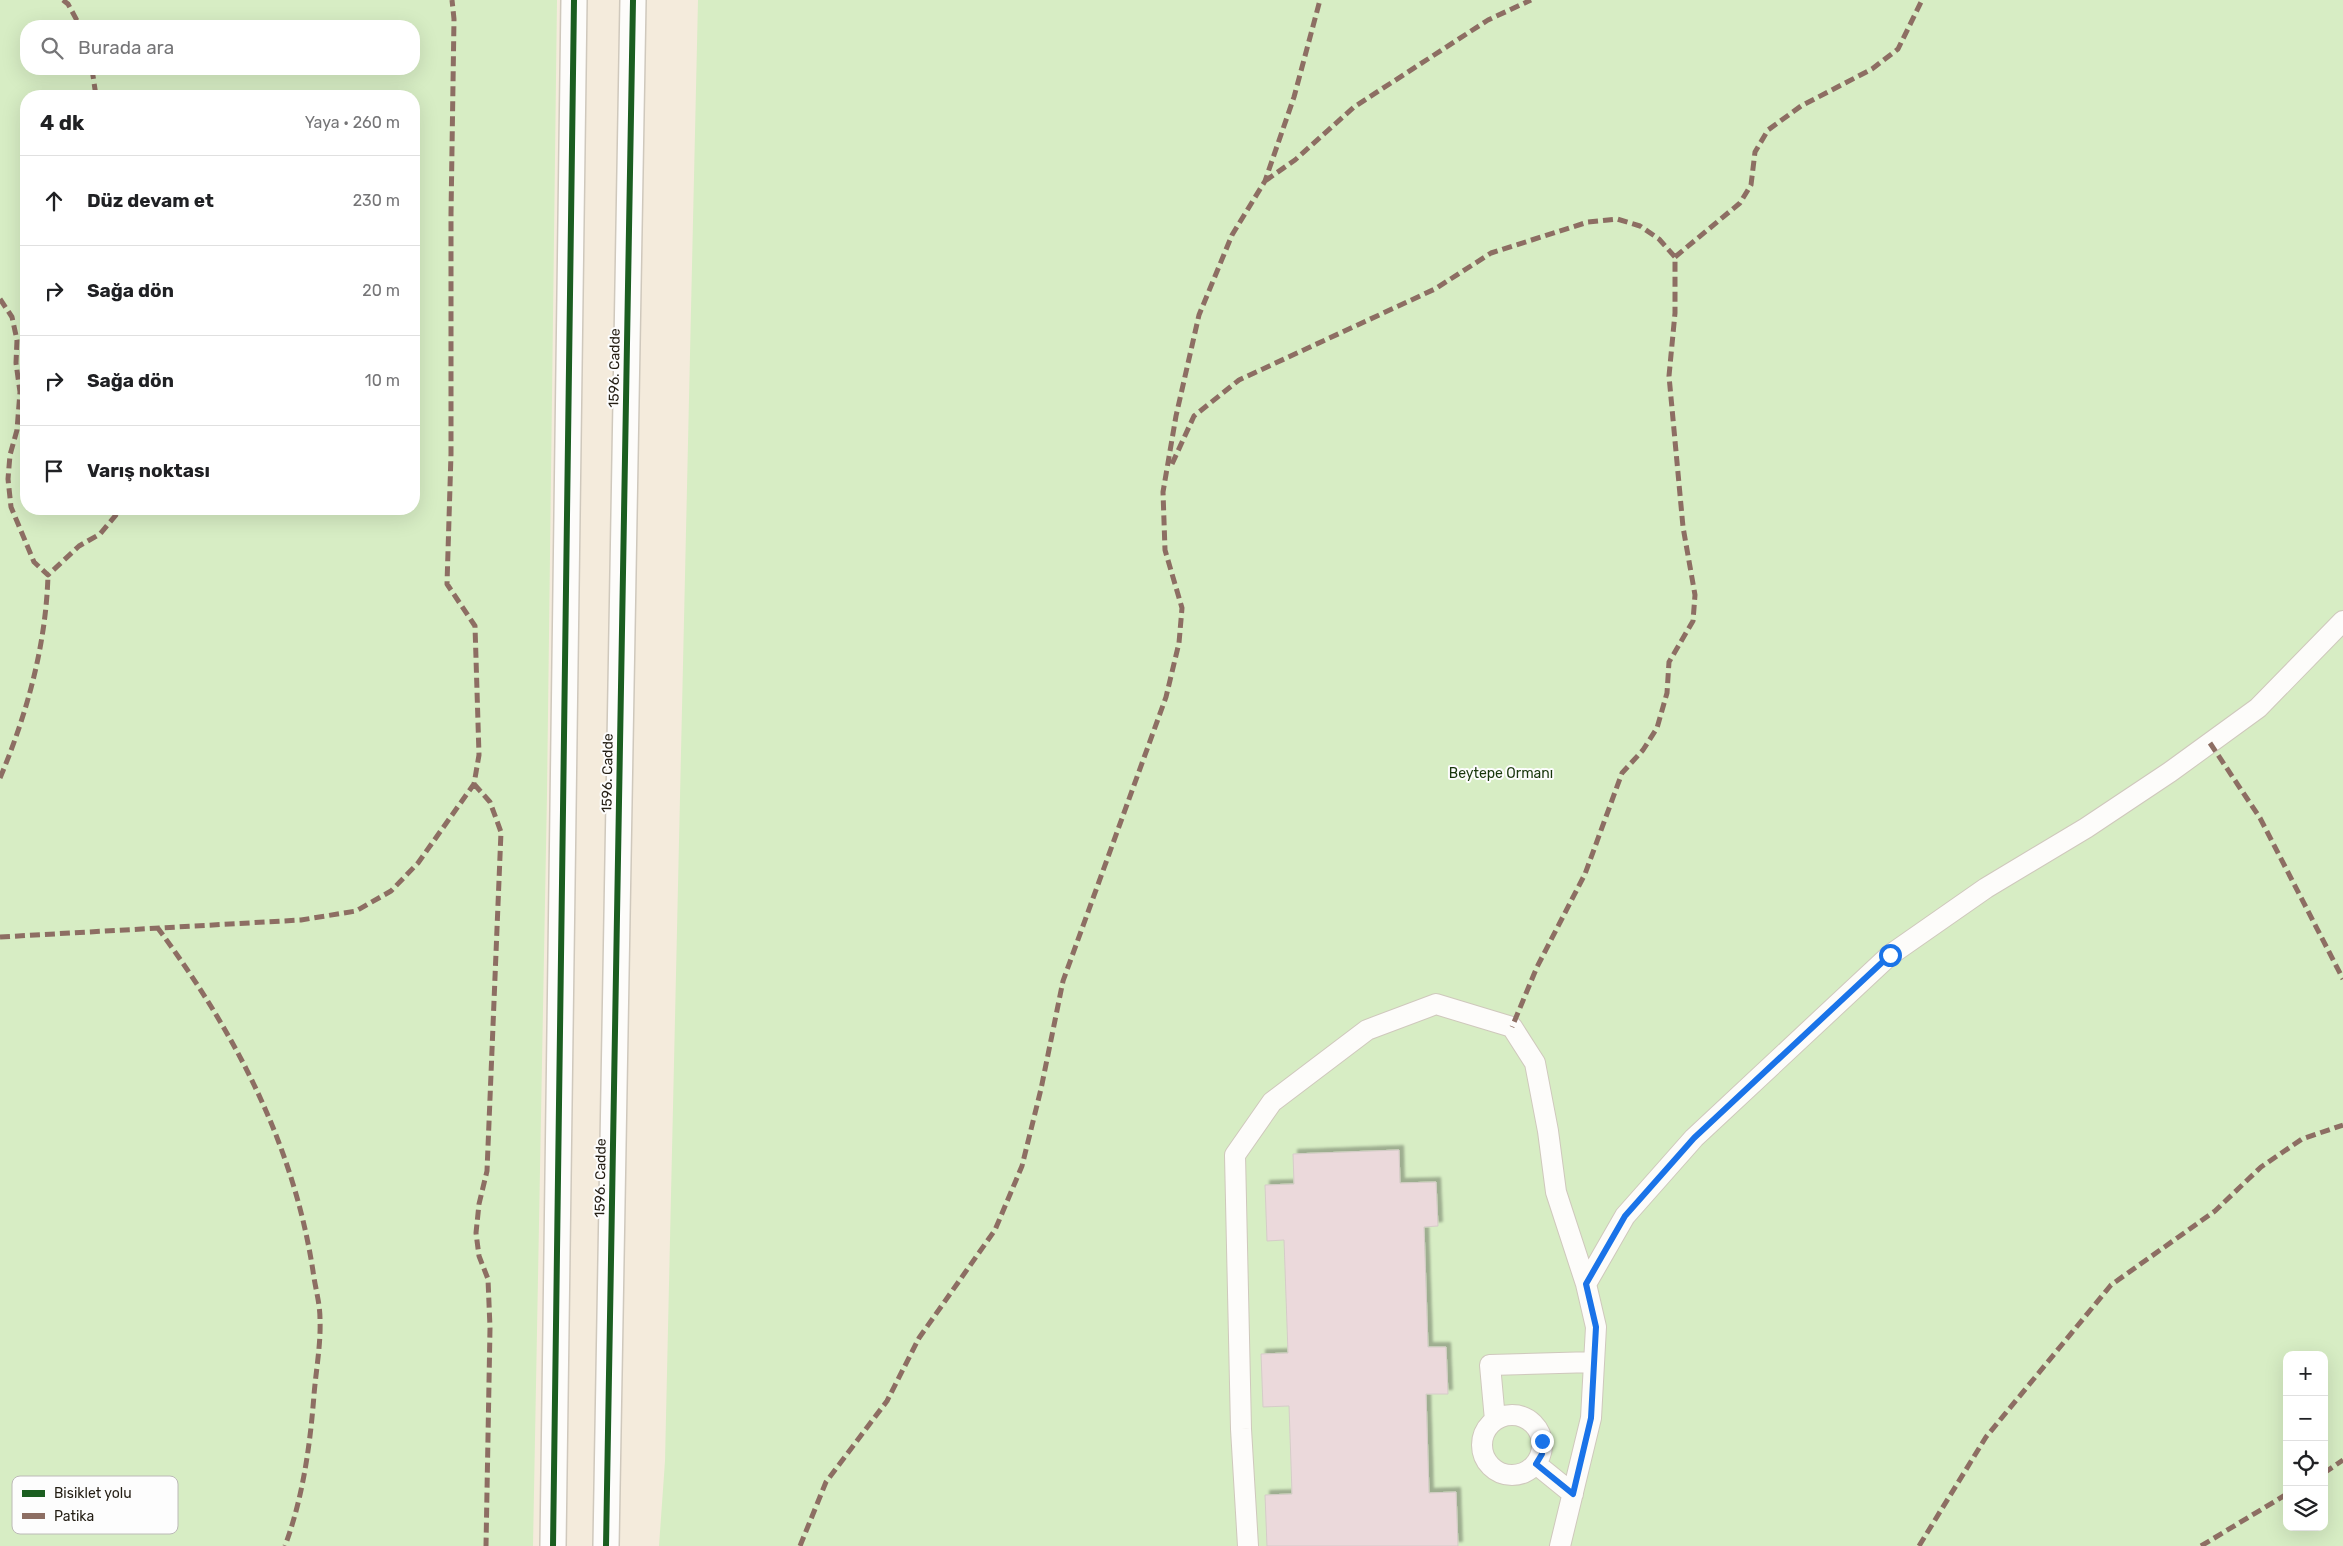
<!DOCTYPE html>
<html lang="tr">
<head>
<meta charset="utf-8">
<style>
  body { margin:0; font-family:Rubik,sans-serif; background:#f6f6f6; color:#202124 }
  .controls { position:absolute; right:15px; bottom:15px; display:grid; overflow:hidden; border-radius:10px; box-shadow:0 5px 20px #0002 }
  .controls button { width:45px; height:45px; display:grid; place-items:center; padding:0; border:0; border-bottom:1px solid #e0e0e0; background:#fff; color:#202124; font:25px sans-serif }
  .stop { position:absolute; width:15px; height:15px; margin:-11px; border:4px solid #1a73e8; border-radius:50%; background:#fff }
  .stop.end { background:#1a73e8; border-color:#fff; box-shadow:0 1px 5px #0008 }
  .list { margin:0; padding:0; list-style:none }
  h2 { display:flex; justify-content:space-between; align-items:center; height:65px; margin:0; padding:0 20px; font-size:21px }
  h2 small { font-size:16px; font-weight:400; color:#757577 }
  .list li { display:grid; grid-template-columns:32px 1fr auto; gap:15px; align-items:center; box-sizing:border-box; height:90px; padding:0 20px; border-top:1px solid #e0e0e0 }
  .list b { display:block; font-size:19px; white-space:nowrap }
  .list em { font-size:16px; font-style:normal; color:#757577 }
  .icon { flex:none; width:28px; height:28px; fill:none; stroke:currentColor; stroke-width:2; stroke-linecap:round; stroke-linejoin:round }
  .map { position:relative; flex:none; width:2343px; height:1546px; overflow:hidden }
  .search { position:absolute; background:#fff; box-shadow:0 5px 20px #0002; left:20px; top:20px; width:400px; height:55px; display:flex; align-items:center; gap:12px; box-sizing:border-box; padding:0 18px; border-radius:20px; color:#757577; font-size:19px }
  .panel { position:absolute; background:#fff; box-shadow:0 5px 20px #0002; left:20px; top:90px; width:400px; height:425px; border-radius:20px }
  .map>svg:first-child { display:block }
</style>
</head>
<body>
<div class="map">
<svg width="2343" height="1546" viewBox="0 0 2343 1546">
  <defs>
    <filter id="shadow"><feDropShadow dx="4.5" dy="-4.5" stdDeviation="1" flood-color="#0004"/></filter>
  </defs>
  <rect width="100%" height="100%" fill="#f4ebdc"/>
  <path fill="#d7edc4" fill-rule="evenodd" d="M0,0H557L547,794L533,1546H0ZM26,26H414V69H26ZM26,96H414V509H26Z
    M698,0H2343V1546H659L665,1461ZM2287,1355H2324V1527H2287Z"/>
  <path fill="#ebd9db" stroke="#d5ccc8" filter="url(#shadow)" d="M1399,1150L1400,1183L1436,1182L1438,1226L1424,1227L1428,1347H1446L1448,1394H1426L1429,1493L1456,1492L1458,1546H1267L1265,1495L1292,1494L1289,1406L1263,1407L1261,1354L1288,1353L1284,1240L1267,1241L1265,1185L1294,1184L1293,1154Z"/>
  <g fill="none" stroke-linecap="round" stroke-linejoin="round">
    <g stroke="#cfc8bc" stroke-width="22">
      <path id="minor" d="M1586,1284L1625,1216L1694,1138L1890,955L1986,888L2086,828L2170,772L2258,708L2343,621
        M1482 1445a30 30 0 1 1 60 0a30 30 0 1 1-60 0Z
        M1495,1420L1490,1365L1594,1362
        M1536,1464L1573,1494
        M1248,1546L1241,1429L1235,1155L1272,1102L1367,1030L1436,1004L1512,1027L1535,1063L1548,1131L1556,1192L1586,1284L1596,1327L1591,1418L1560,1546"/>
    </g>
    <g stroke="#cfc8bc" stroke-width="28">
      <path id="major" d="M553,1546L574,0
        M606,1546L633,0"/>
    </g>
    <use href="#minor" stroke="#fdfcfa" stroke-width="20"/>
    <use href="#major" stroke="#fdfcfa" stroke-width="25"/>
    <path stroke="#8d6e63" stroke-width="5" stroke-dasharray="10 5" stroke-linecap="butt" d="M63,0L68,4L80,26
      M92,69L96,96
      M1265,181L1295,160L1354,107L1488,20L1531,0
      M1675,257L1740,203L1751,185L1755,152L1768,130L1801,106L1872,69L1898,49L1922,0
      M0,299L12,317L17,340L16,363L20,392L17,430L10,455L8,479L11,507L34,562L48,575L79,546L100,534L121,509
      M1172,464L1194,416L1239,380L1435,289L1491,253L1588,222L1617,219L1640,226L1659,239L1675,257V313L1669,376L1683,527L1695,595L1693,621L1669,662L1667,693L1657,728L1643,750L1622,773L1585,874L1537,967L1512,1027
      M2210,743L2260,818L2343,979
      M0,778C27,714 46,645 48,575
      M474,784L490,802L501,832L487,1171L479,1204L476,1233L479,1256L488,1279L490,1328L486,1546
      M157,927C234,1031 293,1142 313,1271C315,1287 320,1303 320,1319C321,1344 316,1370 314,1395C310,1446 303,1497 285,1546
      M0,937L301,920L356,911L391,891L418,863L474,784L479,755L475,626L447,584L451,454V214L454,19L452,0
      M2324,1473L2343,1460
      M800,1546L826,1482L887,1401L919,1338L995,1230L1022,1166L1041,1089L1063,981L1166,697L1179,643L1182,608L1165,550L1163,492L1176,416L1199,315L1232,235L1265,181L1294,97L1320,0
      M1919,1546L1986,1437L2111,1285L2215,1211L2261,1167L2302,1139L2343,1125
      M2201,1546L2287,1494"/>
    <g stroke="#fdfdfd" stroke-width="9">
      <path id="cycleway" d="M553,1546L574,0
        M606,1546L633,0"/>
    </g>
    <use href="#cycleway" stroke="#1b5e20" stroke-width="6"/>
  </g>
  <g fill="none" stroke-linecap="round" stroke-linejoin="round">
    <path stroke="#1a73e8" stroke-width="6" d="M1542,1441V1454L1536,1464L1573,1494L1591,1418L1596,1327L1586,1284L1625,1216L1694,1138L1890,955"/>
  </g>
  <g text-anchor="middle" stroke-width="4" stroke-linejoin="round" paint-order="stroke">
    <g font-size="14" fill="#231d13" stroke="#fdfdfd">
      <text transform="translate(614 368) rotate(-89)" y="5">1596. Cadde</text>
      <text transform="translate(607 773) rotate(-89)" y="5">1596. Cadde</text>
      <text transform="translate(600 1178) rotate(-89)" y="5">1596. Cadde</text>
    </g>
    <g font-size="14" fill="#19370c" stroke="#fdfdfd">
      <text x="1501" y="778">Beytepe Ormanı</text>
    </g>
  </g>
  <rect x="12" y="1476" width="166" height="58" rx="8" fill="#fdfdfd" stroke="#bcbab7" stroke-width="1"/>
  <rect x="22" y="1490" width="23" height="7" fill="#1b5e20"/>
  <rect x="22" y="1513" width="23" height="6" fill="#8d6e63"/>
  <g font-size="14" fill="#231d13">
    <text x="54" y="1498">Bisiklet yolu</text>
    <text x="54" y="1521">Patika</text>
  </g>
</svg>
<div class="controls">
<button>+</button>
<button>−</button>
<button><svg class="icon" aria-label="locate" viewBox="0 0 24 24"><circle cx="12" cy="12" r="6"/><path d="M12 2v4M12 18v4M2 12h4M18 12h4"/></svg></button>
<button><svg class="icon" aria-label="layers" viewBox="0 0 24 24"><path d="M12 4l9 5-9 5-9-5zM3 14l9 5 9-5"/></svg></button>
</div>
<div class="stop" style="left:1890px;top:955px"></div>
<div class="stop end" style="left:1542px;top:1441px"></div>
<div class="search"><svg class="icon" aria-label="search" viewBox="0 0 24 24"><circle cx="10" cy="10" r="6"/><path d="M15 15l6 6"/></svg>Burada ara</div>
<section class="panel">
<h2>4 dk<small>Yaya · 260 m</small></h2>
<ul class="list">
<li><svg class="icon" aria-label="ahead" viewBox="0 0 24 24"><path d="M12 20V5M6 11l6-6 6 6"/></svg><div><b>Düz devam et</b></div><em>230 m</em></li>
<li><svg class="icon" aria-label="right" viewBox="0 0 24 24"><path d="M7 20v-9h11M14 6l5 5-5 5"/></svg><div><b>Sağa dön</b></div><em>20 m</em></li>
<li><svg class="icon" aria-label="right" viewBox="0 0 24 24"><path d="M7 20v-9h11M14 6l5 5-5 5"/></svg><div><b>Sağa dön</b></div><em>10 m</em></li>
<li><svg class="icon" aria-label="arrive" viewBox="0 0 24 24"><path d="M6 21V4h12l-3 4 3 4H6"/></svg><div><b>Varış noktası</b></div></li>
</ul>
</section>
</div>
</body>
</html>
